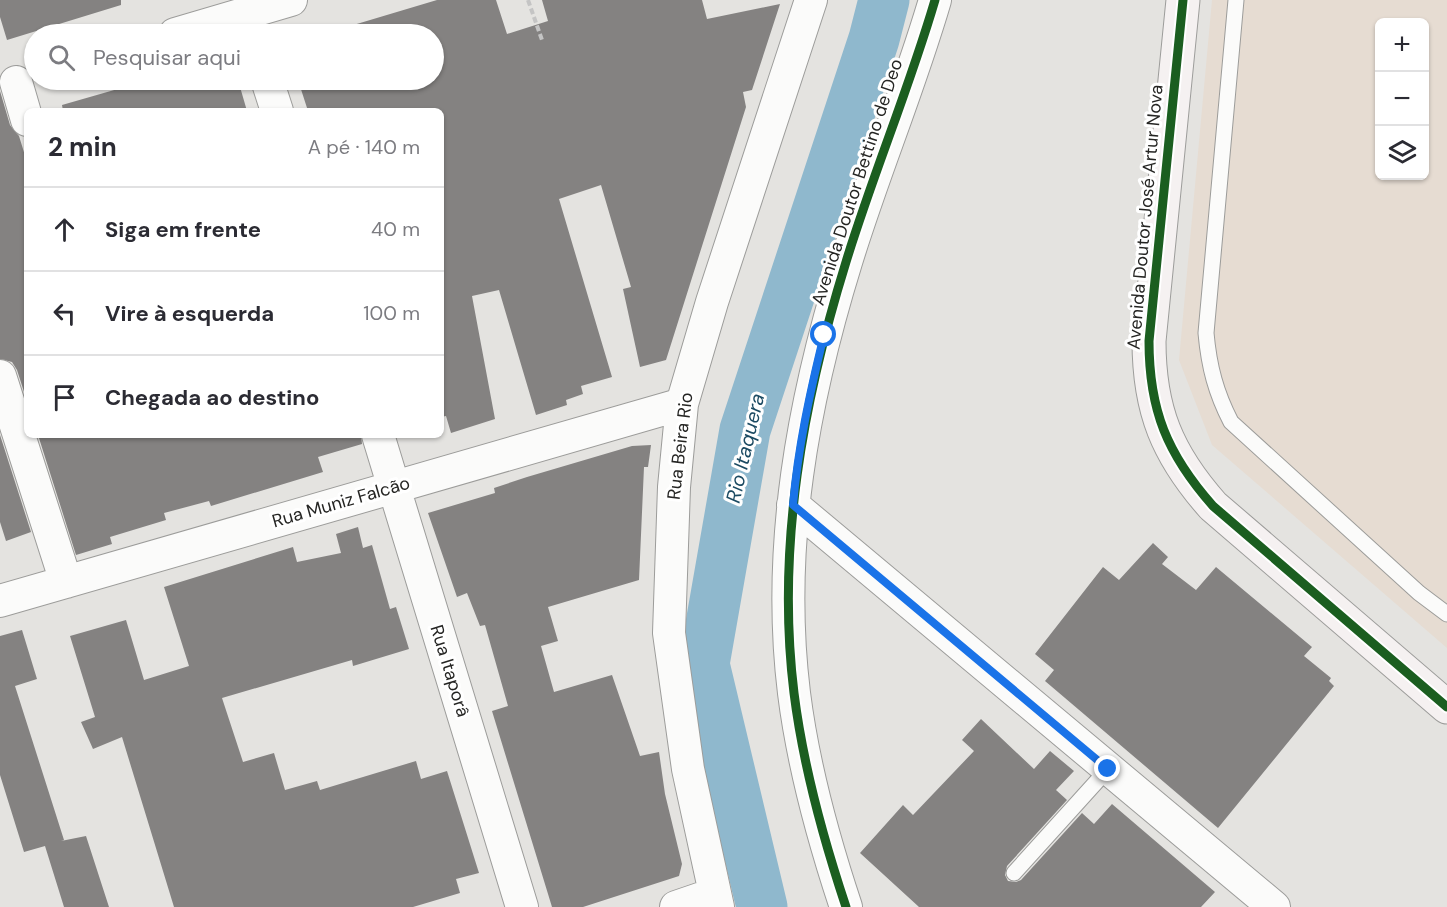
<!DOCTYPE html>
<html lang="pt">
<head>
<meta charset="utf-8">
<style>
  body { margin:0; font-family:"DM Sans",sans-serif; background:#f2f2f3; color:#2b2b33 }
  .controls { position:absolute; right:18px; top:18px; display:grid; overflow:hidden; border-radius:9px; box-shadow:0 2px 4px #0004 }
  .controls button { width:54px; height:54px; display:grid; place-items:center; padding:0; border:0; border-bottom:2px solid #e1e1e2; background:#fff; color:#2b2b33; font:30px sans-serif }
  .stop { position:absolute; width:18px; height:18px; margin:-14px; border:4px solid #1a73e8; border-radius:50%; background:#fff }
  .stop.end { background:#1a73e8; border-color:#fff; box-shadow:0 2px 6px #0008 }
  .list { margin:0; padding:0; list-style:none }
  h2 { display:flex; justify-content:space-between; align-items:center; height:78px; margin:0; padding:0 24px; font-size:26px }
  h2 small { font-size:20px; font-weight:400; color:#7c7c81 }
  .list li { display:grid; grid-template-columns:39px 1fr auto; gap:18px; align-items:center; box-sizing:border-box; height:84px; padding:0 24px; border-top:2px solid #e1e1e2 }
  .list b { display:block; font-size:22px; white-space:nowrap }
  .list em { font-size:20px; font-style:normal; color:#7c7c81 }
  .icon { flex:none; width:33px; height:33px; fill:none; stroke:currentColor; stroke-width:2; stroke-linecap:round; stroke-linejoin:round }
  .map { position:relative; flex:none; width:1447px; height:907px; overflow:hidden }
  .search { position:absolute; background:#fff; box-shadow:0 2px 4px #0004; left:24px; top:24px; width:420px; height:66px; display:flex; align-items:center; gap:15px; box-sizing:border-box; padding:0 21px; border-radius:33px; color:#7c7c81; font-size:22px }
  .panel { position:absolute; background:#fff; box-shadow:0 2px 4px #0004; left:24px; top:108px; width:420px; height:330px; border-radius:9px }
  .map>svg:first-child { display:block }
</style>
</head>
<body>
<div class="map">
<svg width="1447" height="907" viewBox="0 0 1447 907">
  <rect width="100%" height="100%" fill="#e4e3e0"/>
  <path fill="#e6dcd2" fill-rule="evenodd" d="M1212,0H1447V648L1212,445L1179,360ZM1380,22H1424V176H1380Z"/>
  <g fill="none" stroke-linecap="round" stroke-linejoin="round">
    <path stroke="#8fb8cd" stroke-width="51" d="M762,907L704,664L745,430L874,39L884,0"/>
  </g>
  <path fill="#848281" d="M0,0H121V5L7,40L0,17Z
    M437,0H496L507,34L548,21L542,0H702L707,19L780,4L752,90L743,92L746,107L666,360L640,367L623,289L631,287L601,185L559,199L612,377L581,386L583,394L566,400L567,405L536,415L499,290L472,296L495,419L451,433L446,416L441,417V111H308L298,80H434V34H341L340,29Z
    M149,80H238L247,111H63L62,105Z
    M0,91L10,125L19,136L27,162V401L17,370L12,362L0,359Z
    M0,435L31,532L6,541L0,522Z
    M38,435H361L362,444L318,457L323,472L211,506L209,501L164,513L166,520L110,537L112,544L76,555Z
    M651,445L648,467H644L639,580L548,607L558,641L541,646L554,692L612,675L640,756L659,752L665,794L682,864L679,876L583,907H552L492,711L508,706L485,625L480,626L467,593L457,597L428,513L495,493L494,488L527,477L632,446Z
    M358,527L363,548L372,545L390,609L396,607L409,649L353,666L352,660L222,698L243,762L274,753L285,790L317,781L320,790L416,761L421,779L447,771L479,873L456,879L460,893L413,907H174L122,737L93,749L81,722L95,717L70,636L126,620L144,680L189,666L164,587L293,547L297,562L341,553L336,534Z
    M1153,543L1168,557L1162,564L1196,590L1216,567L1312,647L1304,656L1331,678L1329,681L1334,686L1218,828L1045,681L1054,670L1035,654L1103,567L1119,580Z
    M22,630L37,679L15,686L64,840L61,841L86,836L109,907H64L45,846L24,852L0,775V636Z
    M981,719L1034,769L1050,751L1074,771L1056,790L1067,800L1007,866L1005,875L1008,881L1016,882L1021,880L1082,813L1094,824L1112,804L1215,892L1201,907H919L860,853L903,805L913,815L974,751L962,740Z"/>
  <g fill="none" stroke-linecap="round" stroke-linejoin="round">
    <g stroke="#9c9c9a" stroke-width="17">
      <path id="service" d="M1236,0L1206,333C1209,367 1216,393 1231,422L1419,593L1447,614
        M1014,873L1108,769"/>
    </g>
    <g stroke="#9c9c9a" stroke-width="34">
      <path id="minor" d="M175,34L291,0
        M267,80L277,111
        M16,82L27,120
        M0,376L66,582
        M378,435L522,907
        M793,505L1274,907
        M0,601L682,404
        M676,907L714,894
        M718,907L688,769L669,633L674,487L682,404L712,302L811,0
        M846,907C823,838 803,765 794,693C776,547 803,401 846,262C873,174 909,89 935,0"/>
    </g>
    <g stroke="#9c9c9a" stroke-width="35">
      <path id="secondary" d="M1183,0L1149,341C1149,410 1167,454 1213,506L1447,707"/>
    </g>
    <path stroke="#c4c4c4" stroke-width="4" stroke-dasharray="6 3" stroke-linecap="butt" d="M528,0L542,40"/>
    <use href="#service" stroke="#fbfbfa" stroke-width="15"/>
    <use href="#minor" stroke="#fbfbfa" stroke-width="32"/>
    <use href="#secondary" stroke="#f5f1f1" stroke-width="33"/>
    <g stroke="#fff" stroke-width="13">
      <path id="cycleway" d="M1183,0L1149,341C1149,410 1167,454 1213,506L1447,707
        M846,907C823,838 803,765 794,693C776,547 803,401 846,262C873,174 909,89 935,0"/>
    </g>
    <use href="#cycleway" stroke="#1b5e20" stroke-width="9"/>
  </g>
  <g fill="none" stroke-linecap="round" stroke-linejoin="round">
    <path stroke="#1a73e8" stroke-width="8" d="M824,335C810,392 798,447 793,505L1108,769"/>
  </g>
  <g text-anchor="middle" stroke-width="6" stroke-linejoin="round" paint-order="stroke">
    <g font-size="18" fill="#252523" stroke="#fff">
      <text transform="translate(857 182) rotate(-72)" y="6">Avenida Doutor Bettino de Deo</text>
      <text transform="translate(1145 217) rotate(-85)" y="6">Avenida Doutor José Artur Nova</text>
      <text transform="translate(680 446) rotate(-83)" y="6">Rua Beira Rio</text>
      <text transform="translate(341 502) rotate(-16)" y="6">Rua Muniz Falcão</text>
      <text transform="translate(450 671) rotate(73)" y="6">Rua Itaporâ</text>
    </g>
    <g font-size="20" font-style="italic" fill="#1b4a62" stroke="#fff">
      <text transform="translate(745 448) rotate(-77)" y="7">Rio Itaquera</text>
    </g>
  </g>
</svg>
<div class="controls">
<button>+</button>
<button>−</button>
<button><svg class="icon" aria-label="layers" viewBox="0 0 24 24"><path d="M12 4l9 5-9 5-9-5zM3 14l9 5 9-5"/></svg></button>
</div>
<div class="stop" style="left:824px;top:335px"></div>
<div class="stop end" style="left:1108px;top:769px"></div>
<div class="search"><svg class="icon" aria-label="search" viewBox="0 0 24 24"><circle cx="10" cy="10" r="6"/><path d="M15 15l6 6"/></svg>Pesquisar aqui</div>
<section class="panel">
<h2>2 min<small>A pé · 140 m</small></h2>
<ul class="list">
<li><svg class="icon" aria-label="ahead" viewBox="0 0 24 24"><path d="M12 20V5M6 11l6-6 6 6"/></svg><div><b>Siga em frente</b></div><em>40 m</em></li>
<li><svg class="icon" aria-label="left" viewBox="0 0 24 24"><path d="M17 20v-9H6M10 6l-5 5 5 5"/></svg><div><b>Vire à esquerda</b></div><em>100 m</em></li>
<li><svg class="icon" aria-label="arrive" viewBox="0 0 24 24"><path d="M6 21V4h12l-3 4 3 4H6"/></svg><div><b>Chegada ao destino</b></div></li>
</ul>
</section>
</div>
</body>
</html>
